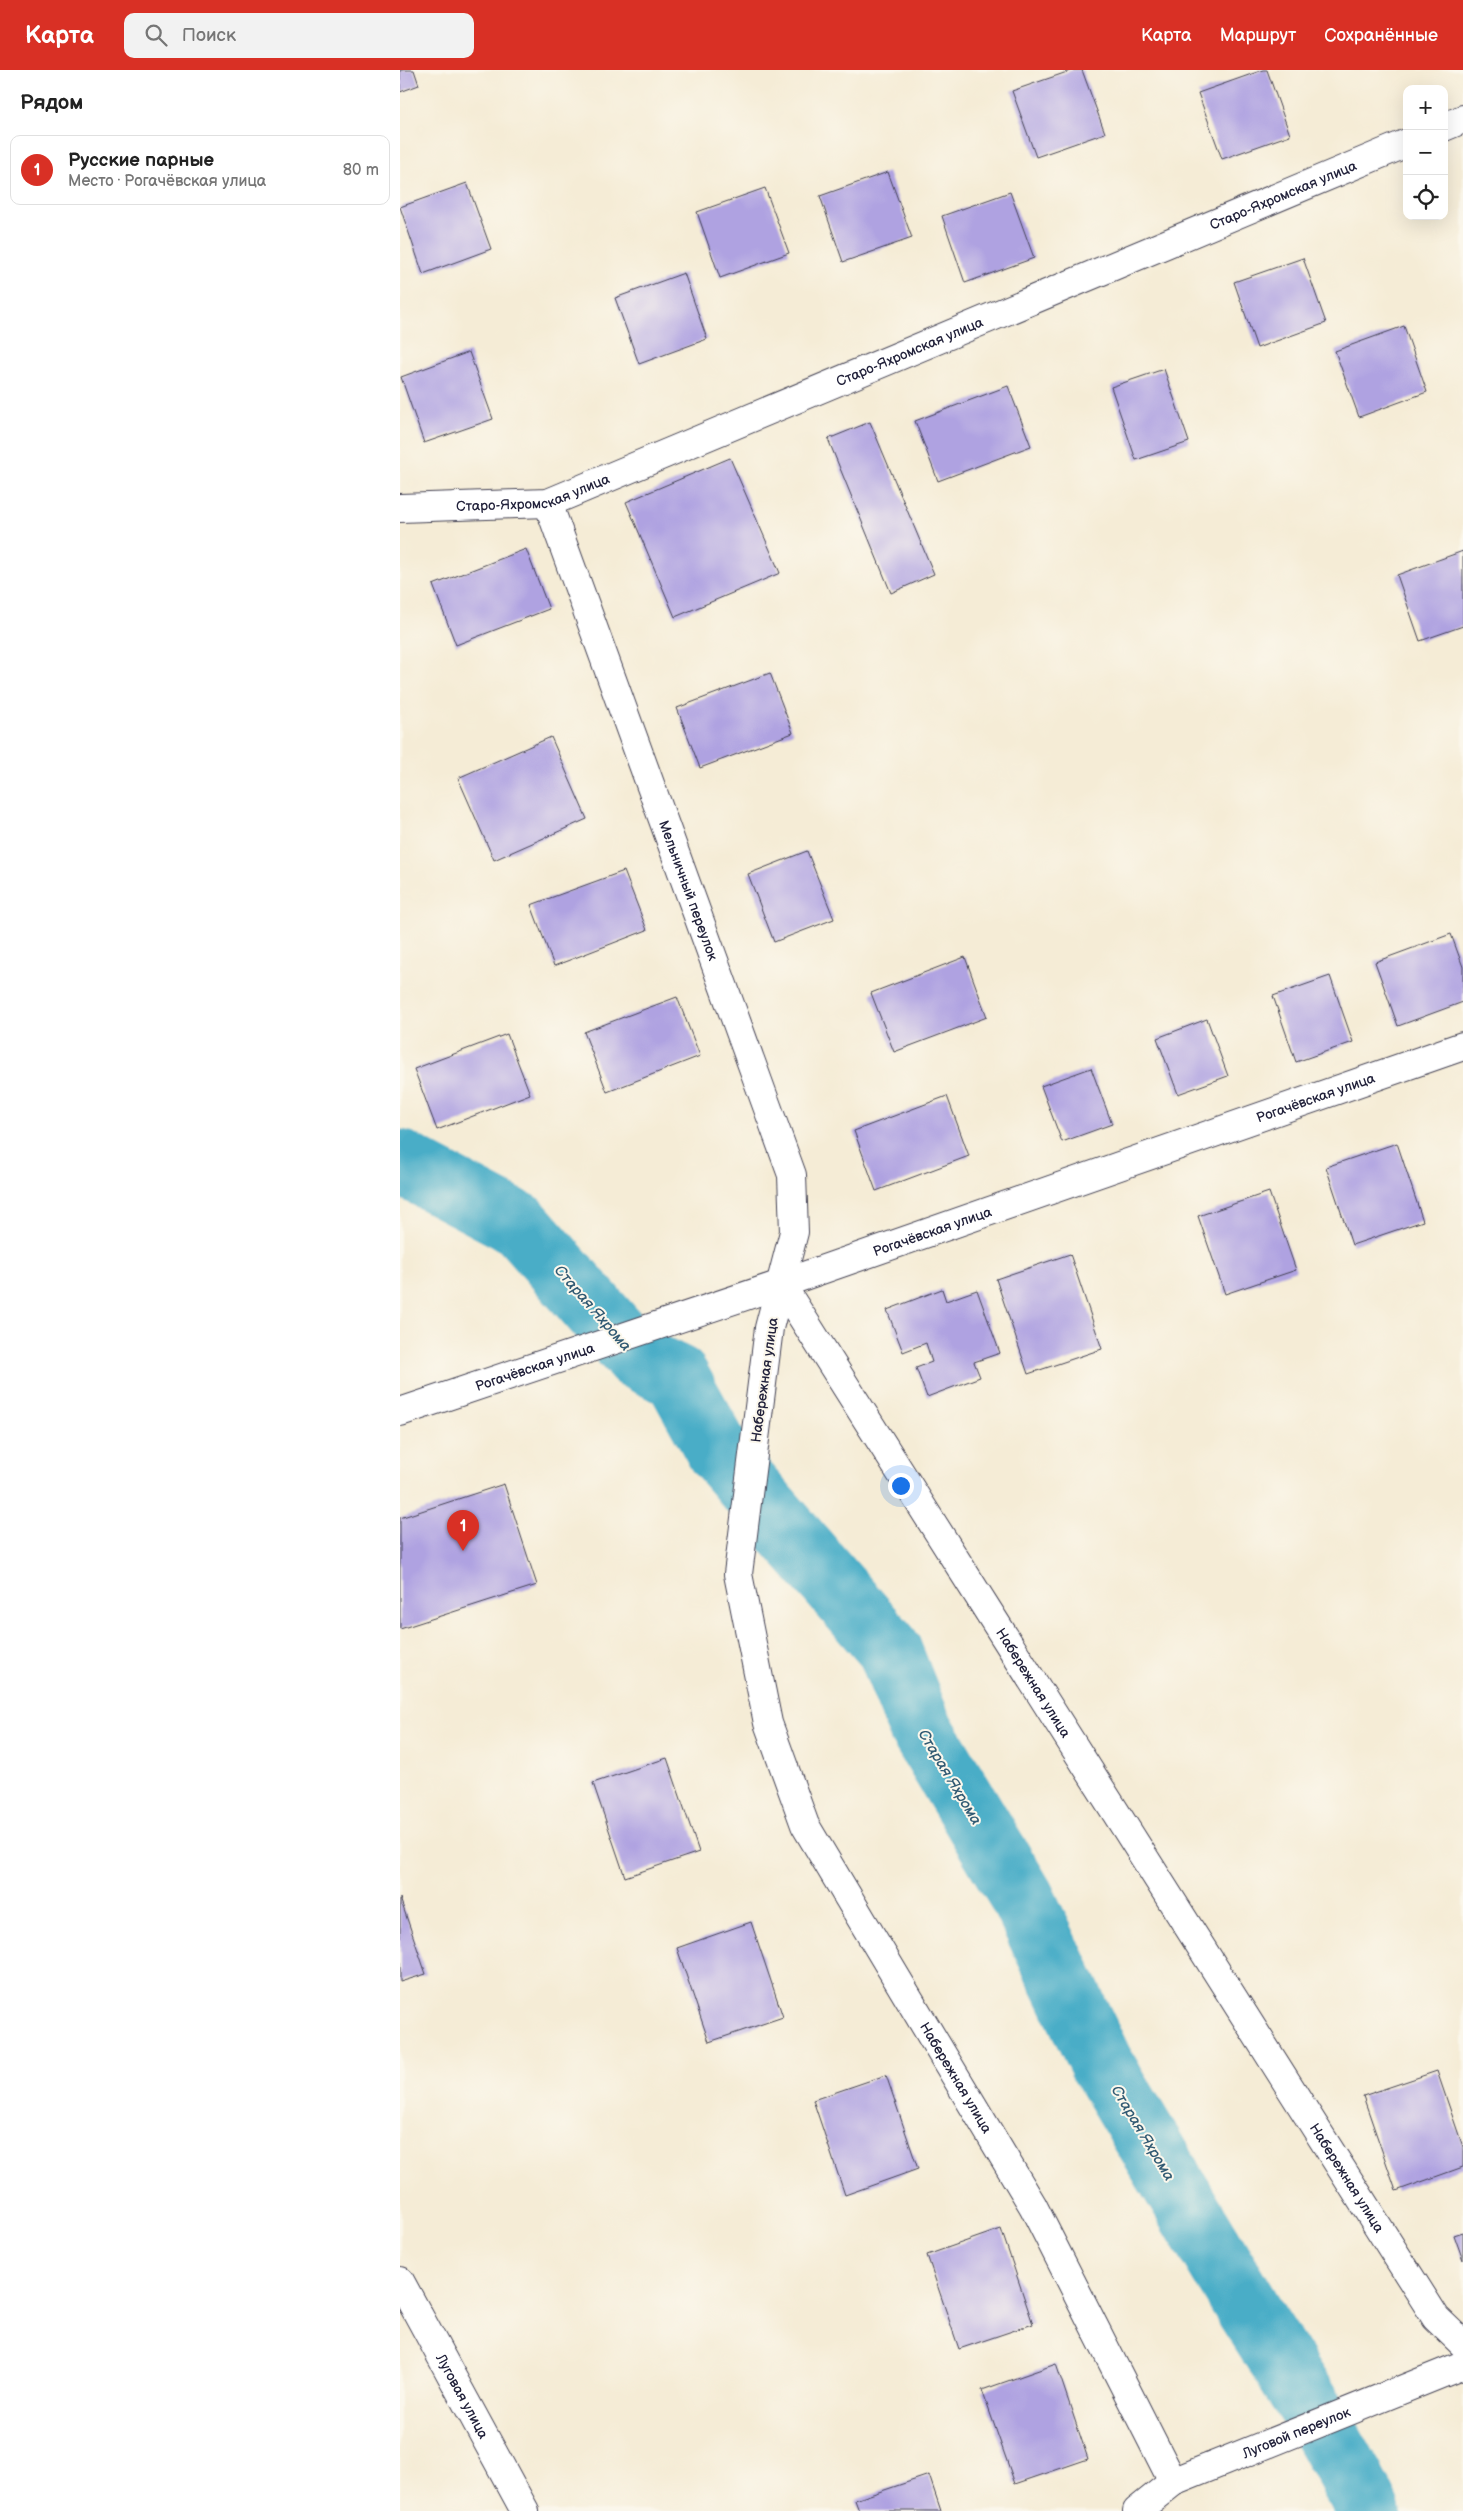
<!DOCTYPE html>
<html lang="ru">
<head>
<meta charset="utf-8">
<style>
  body { margin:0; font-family:"Balsamiq Sans",sans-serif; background:#f2f2f2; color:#222 }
  .controls { position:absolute; right:15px; top:15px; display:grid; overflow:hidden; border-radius:10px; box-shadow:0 5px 20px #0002 }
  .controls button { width:45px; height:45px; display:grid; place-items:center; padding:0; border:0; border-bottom:1px solid #e0e0e0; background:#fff; color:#222; font:25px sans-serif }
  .you { position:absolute; left:500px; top:1415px; width:18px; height:18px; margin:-12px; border:4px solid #fff; border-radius:50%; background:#1a73e8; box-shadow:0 0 0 8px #1a73e833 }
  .badge { display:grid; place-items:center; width:32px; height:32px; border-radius:50%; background:#d93025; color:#fff; font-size:16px; font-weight:700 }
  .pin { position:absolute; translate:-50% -41px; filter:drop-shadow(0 1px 2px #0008) }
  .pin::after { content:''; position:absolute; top:26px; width:18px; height:15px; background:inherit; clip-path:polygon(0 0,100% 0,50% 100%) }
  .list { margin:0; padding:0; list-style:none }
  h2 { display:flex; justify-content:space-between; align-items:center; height:65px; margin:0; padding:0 20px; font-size:21px }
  h2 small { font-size:16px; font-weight:400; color:#767676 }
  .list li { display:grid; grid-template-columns:32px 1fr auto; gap:15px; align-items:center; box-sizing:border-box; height:70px; margin:0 10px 10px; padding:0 10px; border:1px solid #e0e0e0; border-radius:10px }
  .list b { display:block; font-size:19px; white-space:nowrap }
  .list p { margin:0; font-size:16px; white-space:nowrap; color:#767676 }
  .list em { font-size:16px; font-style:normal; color:#767676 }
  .icon { flex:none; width:28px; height:28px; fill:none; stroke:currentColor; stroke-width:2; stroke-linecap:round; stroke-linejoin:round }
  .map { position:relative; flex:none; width:1063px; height:2441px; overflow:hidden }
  header { display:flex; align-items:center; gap:30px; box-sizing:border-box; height:70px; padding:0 25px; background:#d93025; color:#fff }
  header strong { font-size:24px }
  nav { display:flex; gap:28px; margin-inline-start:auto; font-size:18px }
  .search { width:350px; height:45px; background:#f2f2f2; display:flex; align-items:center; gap:12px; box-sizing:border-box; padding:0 18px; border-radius:10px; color:#767676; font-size:19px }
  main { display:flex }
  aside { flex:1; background:#fff }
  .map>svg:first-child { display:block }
</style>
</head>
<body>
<header>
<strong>Карта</strong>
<div class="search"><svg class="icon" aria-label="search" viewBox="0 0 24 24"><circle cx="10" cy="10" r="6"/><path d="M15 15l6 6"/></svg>Поиск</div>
<nav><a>Карта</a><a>Маршрут</a><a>Сохранённые</a></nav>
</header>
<main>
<aside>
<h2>Рядом<small></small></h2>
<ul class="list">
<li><span class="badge">1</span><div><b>Русские парные</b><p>Место · Рогачёвская улица</p></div><em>80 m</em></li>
</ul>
</aside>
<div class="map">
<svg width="1063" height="2441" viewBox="0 0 1063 2441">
  <rect width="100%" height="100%" fill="#fbf7ec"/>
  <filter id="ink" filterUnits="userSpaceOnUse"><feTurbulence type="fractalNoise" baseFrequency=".02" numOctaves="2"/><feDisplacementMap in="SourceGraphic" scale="10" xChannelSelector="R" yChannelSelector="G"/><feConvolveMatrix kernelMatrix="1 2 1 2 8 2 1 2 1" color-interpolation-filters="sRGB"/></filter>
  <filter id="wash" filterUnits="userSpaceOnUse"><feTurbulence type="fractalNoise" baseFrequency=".0096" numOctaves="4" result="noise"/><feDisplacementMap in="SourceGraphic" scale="20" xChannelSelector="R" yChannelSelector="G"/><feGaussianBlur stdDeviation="1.12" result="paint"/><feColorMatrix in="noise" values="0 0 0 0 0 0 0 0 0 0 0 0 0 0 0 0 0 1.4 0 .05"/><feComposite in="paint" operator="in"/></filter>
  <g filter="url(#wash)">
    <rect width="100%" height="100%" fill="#f5ecd6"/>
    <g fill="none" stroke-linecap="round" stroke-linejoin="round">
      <path stroke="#48adc7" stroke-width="65" d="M0,1092L120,1155L237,1288L277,1307L319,1383L489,1579L520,1657L622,1827L701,1993L849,2241L920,2352L969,2441"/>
    </g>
    <g id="blocks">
      <path fill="#afa2e1" d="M0,0H14L19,15L0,22Z
        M673,0H682L705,63L636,87L612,21Z
        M863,0H867L890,65L822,89L798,23Z
        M488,102L512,168L443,192L420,126Z
        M67,113L91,179L23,204L0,137Z
        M365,118L389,183L320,208L297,142Z
        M610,122L634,188L565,213L542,146Z
        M903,188L926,253L857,278L834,212Z
        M284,203L307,269L239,294L215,228Z
        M1004,256L1027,322L959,347L935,281Z
        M69,282L93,349L24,373L1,307Z
        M764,299L789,372L736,390L711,317Z
        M608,316L631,376L538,411L515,351Z
        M470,352L534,504L491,523L428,369Z
        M330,388L380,503L275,547L226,432Z
        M126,479L149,539L56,575L33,515Z
        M1063,481V556L1020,571L997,505Z
        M370,603L393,663L300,698L277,638Z
        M151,667L187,749L94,790L58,708Z
        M407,781L434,849L374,872L348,804Z
        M224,801L247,860L154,896L131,835Z
        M1051,864L1063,897V932L998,956L975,892Z
        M565,887L587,947L494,982L471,923Z
        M930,906L953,972L896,992L873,926Z
        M277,927L300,986L207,1022L184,962Z
        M807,949L828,1006L778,1024L757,968Z
        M107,964L130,1024L37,1060L14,999Z
        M691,998L712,1054L662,1072L641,1016Z
        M547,1026L569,1086L476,1121L454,1061Z
        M997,1073L1023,1151L952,1175L926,1097Z
        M869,1122L896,1200L825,1224L798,1146Z
        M670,1184L702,1279L628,1304L596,1209Z
        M542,1219L546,1231L577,1220L600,1283L574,1292L580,1307L527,1327L516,1298L532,1292L526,1273L503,1282L487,1240Z
        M104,1414L137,1515L0,1559V1448Z
        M267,1688L299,1782L225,1807L193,1713Z
        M0,1828L26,1904L0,1912Z
        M351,1852L383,1947L309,1972L277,1878Z
        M1037,2001L1063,2077V2097L996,2121L963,2026Z
        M486,2005L518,2099L445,2125L413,2030Z
        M601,2159L633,2254L559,2279L527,2185Z
        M1063,2162V2190L1054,2165Z
        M656,2294L688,2389L615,2414L582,2320Z
        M529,2405L541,2441H459L455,2430Z"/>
    </g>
  </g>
  <g filter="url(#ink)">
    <use href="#blocks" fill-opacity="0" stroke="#424052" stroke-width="1"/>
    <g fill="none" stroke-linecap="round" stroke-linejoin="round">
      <g stroke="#424052" stroke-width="30">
        <g id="minor">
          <path d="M1044,57L1063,49"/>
          <path id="s1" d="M148,433L392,1105L394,1162L369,1258L338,1504L368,1653L405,1755L633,2136L773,2412"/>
          <path id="s2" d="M0,438L148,433L1007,73"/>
          <path id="s3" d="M381,1214L1036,2248L1063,2274"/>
          <path id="s4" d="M0,1342L381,1214L1063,976"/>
          <path id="s5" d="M0,2211L125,2441"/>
          <path id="s6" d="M737,2441L773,2412L1063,2295"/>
        </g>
      </g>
      <use href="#minor" stroke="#fff" stroke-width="28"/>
    </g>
  </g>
  <g text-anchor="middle" stroke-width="4" stroke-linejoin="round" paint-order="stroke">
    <g font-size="14" fill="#22223b" stroke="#fbf7ec">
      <text dy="5" stroke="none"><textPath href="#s2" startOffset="945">Старо-Яхромская улица</textPath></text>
      <text dy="5" stroke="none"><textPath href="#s2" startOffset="540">Старо-Яхромская улица</textPath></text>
      <text dy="5" stroke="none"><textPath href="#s2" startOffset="135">Старо-Яхромская улица</textPath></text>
      <text dy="5" stroke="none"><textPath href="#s1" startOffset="412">Мельничный переулок</textPath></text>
      <text dy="5" stroke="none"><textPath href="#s4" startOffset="968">Рогачёвская улица</textPath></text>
      <text dy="5" stroke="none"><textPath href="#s4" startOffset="562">Рогачёвская улица</textPath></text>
      <text dy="5" stroke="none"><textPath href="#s4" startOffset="142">Рогачёвская улица</textPath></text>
      <text transform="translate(364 1310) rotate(-82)" y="5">Набережная улица</text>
      <text dy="5" stroke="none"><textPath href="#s3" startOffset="472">Набережная улица</textPath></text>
      <text dy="5" stroke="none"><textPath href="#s1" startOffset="1674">Набережная улица</textPath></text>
      <text dy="5" stroke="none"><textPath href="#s3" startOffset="1058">Набережная улица</textPath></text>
      <text dy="5" stroke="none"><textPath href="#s5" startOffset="131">Луговая улица</textPath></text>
      <text dy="5" stroke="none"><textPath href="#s6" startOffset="179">Луговой переулок</textPath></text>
    </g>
    <g font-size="15" font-style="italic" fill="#315a73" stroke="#fbf7ec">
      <text transform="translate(193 1238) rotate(49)" y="5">Старая Яхрома</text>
      <text transform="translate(550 1707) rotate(59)" y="5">Старая Яхрома</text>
      <text transform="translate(743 2063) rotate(59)" y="5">Старая Яхрома</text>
    </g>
  </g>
</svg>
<div class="controls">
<button>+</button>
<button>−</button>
<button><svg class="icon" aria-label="locate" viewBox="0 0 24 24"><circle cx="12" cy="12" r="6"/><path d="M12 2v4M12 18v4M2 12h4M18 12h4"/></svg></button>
</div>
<div class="you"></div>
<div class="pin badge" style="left:63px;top:1481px">1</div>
</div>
</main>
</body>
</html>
